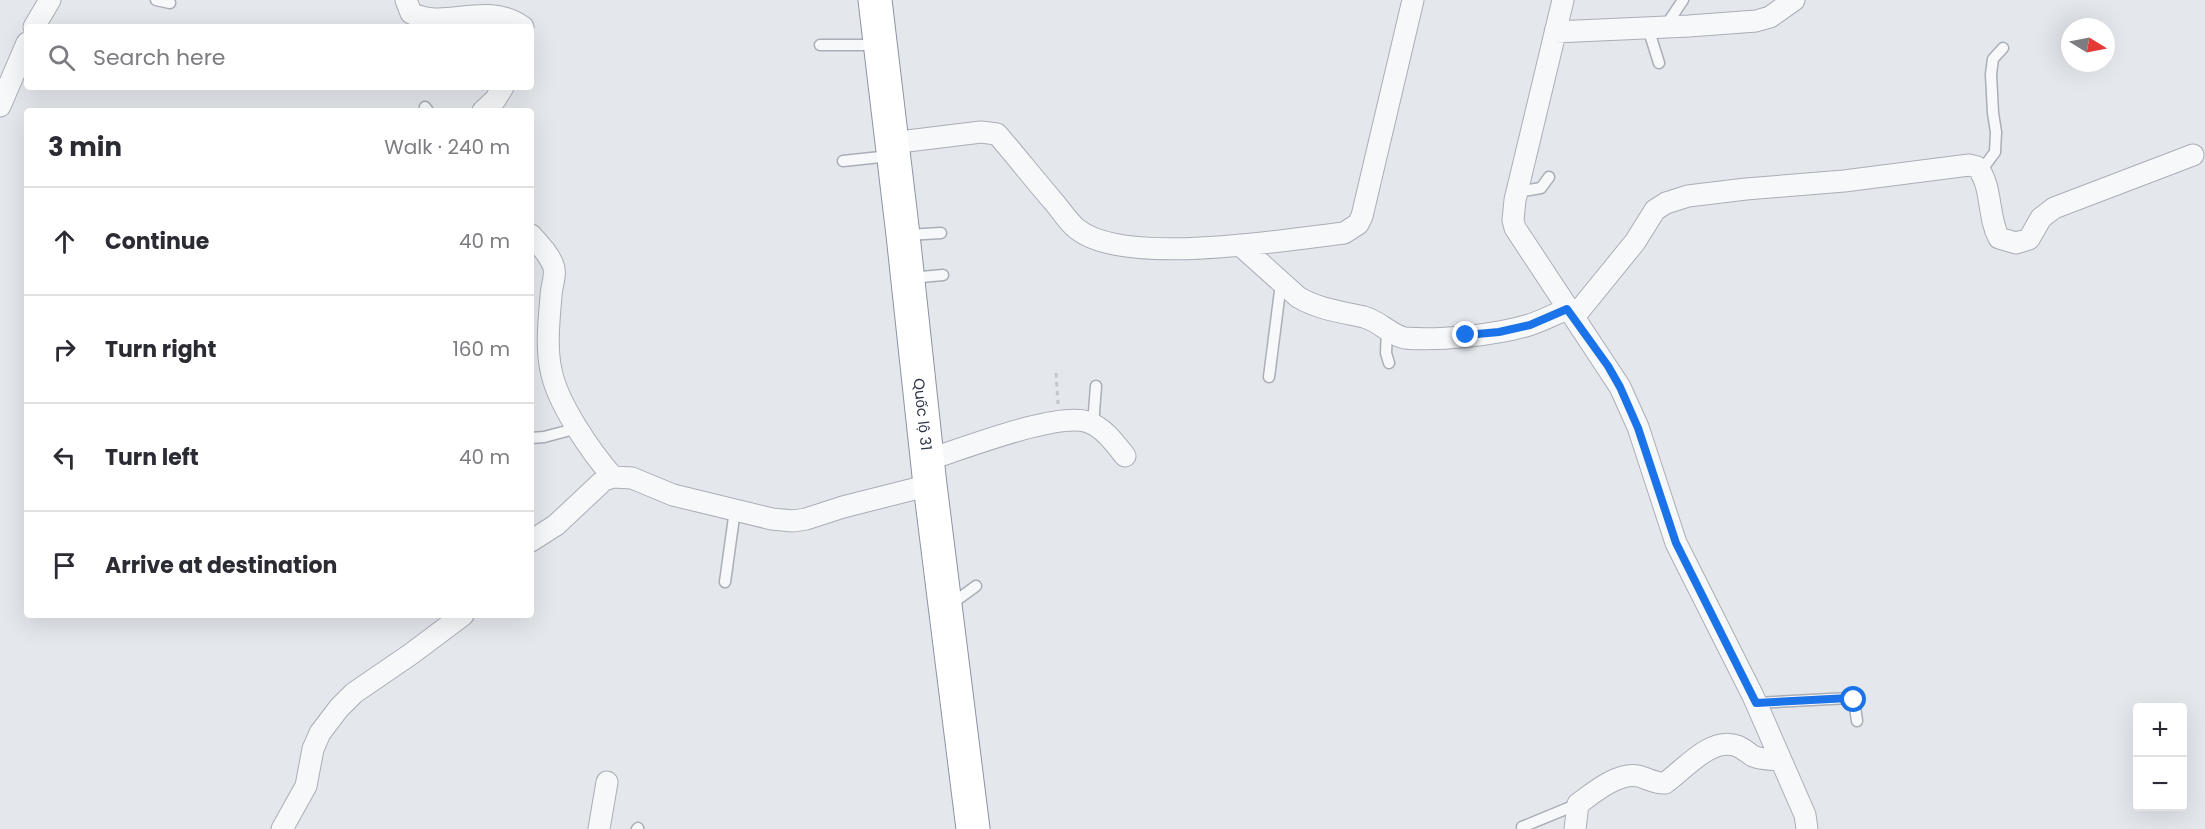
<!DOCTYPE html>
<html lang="en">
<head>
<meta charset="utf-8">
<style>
  body { margin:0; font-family:Poppins,sans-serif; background:#f2f2f3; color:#2b2b33 }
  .controls { position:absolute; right:18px; bottom:18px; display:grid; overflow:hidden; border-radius:6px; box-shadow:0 6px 24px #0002 }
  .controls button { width:54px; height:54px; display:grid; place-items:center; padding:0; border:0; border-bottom:2px solid #e1e1e2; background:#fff; color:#2b2b33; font:30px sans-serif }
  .compass { position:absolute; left:2061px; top:18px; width:54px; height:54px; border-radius:50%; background:#fff; box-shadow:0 6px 24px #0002; rotate:100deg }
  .stop { position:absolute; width:18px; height:18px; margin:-14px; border:4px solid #1a73e8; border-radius:50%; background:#fff }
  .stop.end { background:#1a73e8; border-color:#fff; box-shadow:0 2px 6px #0008 }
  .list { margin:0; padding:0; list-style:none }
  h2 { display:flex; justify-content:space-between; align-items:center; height:78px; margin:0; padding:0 24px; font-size:26px }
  h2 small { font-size:20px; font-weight:400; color:#7c7c81 }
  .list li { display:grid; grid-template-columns:39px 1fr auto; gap:18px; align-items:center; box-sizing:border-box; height:108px; padding:0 24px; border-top:2px solid #e1e1e2 }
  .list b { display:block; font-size:22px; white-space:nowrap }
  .list em { font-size:20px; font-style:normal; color:#7c7c81 }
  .icon { flex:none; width:33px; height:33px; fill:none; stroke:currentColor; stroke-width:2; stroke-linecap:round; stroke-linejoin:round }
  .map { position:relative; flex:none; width:2205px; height:829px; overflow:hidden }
  .search { position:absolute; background:#fff; box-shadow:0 6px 24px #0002; left:24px; top:24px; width:510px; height:66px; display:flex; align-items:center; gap:15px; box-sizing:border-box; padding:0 21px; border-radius:6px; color:#7c7c81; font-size:22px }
  .panel { position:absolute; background:#fff; box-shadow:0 6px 24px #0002; left:24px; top:108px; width:510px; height:510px; border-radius:6px }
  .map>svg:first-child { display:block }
</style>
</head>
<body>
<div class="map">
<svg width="2205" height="829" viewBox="0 0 2205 829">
  <rect width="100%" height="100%" fill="#e4e7ec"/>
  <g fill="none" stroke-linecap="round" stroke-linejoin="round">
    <g stroke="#a9aeb7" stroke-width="13">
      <path id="lane" d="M156,0L170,3
        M1665,27L1683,0
        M1648,28L1659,63
        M820,45H876
        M425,107L428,111
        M843,161L890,156
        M1981,171L1995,152L1996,132L1993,113L1991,74L1993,59L2003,48
        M1517,192L1541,188L1549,177
        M907,235L941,233
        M910,278L943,275
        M1387,329L1386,353L1389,363
        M1269,377L1281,283
        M1093,425L1096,386
        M531,438L544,437L578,428
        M725,582L735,510
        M950,605L976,586
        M1756,703L1849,698L1854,700L1857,721
        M1522,827L1578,804
        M637,829L638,828"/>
    </g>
    <g stroke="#a9aeb7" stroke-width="23">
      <path id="street" d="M406,0L411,13C445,31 486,0 523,27
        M1563,0L1515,200L1513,220L1515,228L1620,387L1638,427L1676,543L1753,696L1805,815L1807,829
        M34,27L50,0
        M1555,32L1689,26L1756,21L1770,17L1794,0
        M0,106L27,43
        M483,111L495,100L503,87
        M891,143L981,132L997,134C1016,156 1034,179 1053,201C1061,210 1068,222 1077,229C1124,267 1284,240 1344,233L1358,224L1362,216L1413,0
        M531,235C539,244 549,254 553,265C557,274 551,287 551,296C549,320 546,347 551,370C557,403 591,452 613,477
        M1240,245L1298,297C1318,309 1341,312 1364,317C1379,321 1392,336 1405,338C1438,341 1497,335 1529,325C1542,321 1555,314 1567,309
        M1574,317L1635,242L1655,210L1666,203L1688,196L1746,189L1844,181L1969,165L1977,167C1993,186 1987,216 1999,238L2016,243L2029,239L2041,218L2054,208L2193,155
        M927,460C960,450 1058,411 1088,422C1104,428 1114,442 1125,456
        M531,541L556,525L604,480L613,477L632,478L673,495L772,519L793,521L806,519L843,507L930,485
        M282,829L306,786L313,749L320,733L339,708L354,693L411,654L463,615
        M599,829L607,782
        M1575,829L1578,804C1593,793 1618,772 1638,776C1647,778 1656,784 1665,783C1684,770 1711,736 1737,746C1743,748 1748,753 1753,756C1762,760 1772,759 1781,760"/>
    </g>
    <g stroke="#8b94a3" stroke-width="35">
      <g id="highway">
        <path id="s1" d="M875,0L903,235L930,485L973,829"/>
      </g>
    </g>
    <path stroke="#c2c5cb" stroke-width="3" stroke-dasharray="4.5 4.5" stroke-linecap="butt" d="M1056,373L1058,404"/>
    <use href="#lane" stroke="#f7f8fa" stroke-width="10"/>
    <use href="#street" stroke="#f7f8fa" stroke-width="21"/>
    <use href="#highway" stroke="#fff" stroke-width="33"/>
  </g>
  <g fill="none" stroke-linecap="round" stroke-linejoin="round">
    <path stroke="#1a73e8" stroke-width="8" d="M1466,335L1499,332L1530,325L1567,309L1608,366L1620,387L1638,428L1676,543L1756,703L1849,698L1854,700"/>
  </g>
  <g text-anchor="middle" stroke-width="4.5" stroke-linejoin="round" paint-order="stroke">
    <g font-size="15" fill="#2b3445" stroke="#f4f6f9">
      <text dy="5" stroke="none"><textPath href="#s1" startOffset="417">Quốc lộ 31</textPath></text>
    </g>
  </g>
</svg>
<div class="controls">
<button>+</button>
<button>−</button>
</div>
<svg class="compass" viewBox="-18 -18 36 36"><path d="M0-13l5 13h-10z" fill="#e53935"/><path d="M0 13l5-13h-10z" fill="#7c7c81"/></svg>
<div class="stop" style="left:1854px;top:700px"></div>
<div class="stop end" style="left:1466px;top:335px"></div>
<div class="search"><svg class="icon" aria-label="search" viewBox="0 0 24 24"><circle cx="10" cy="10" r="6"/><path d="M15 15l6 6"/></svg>Search here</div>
<section class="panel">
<h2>3 min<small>Walk · 240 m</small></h2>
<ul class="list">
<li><svg class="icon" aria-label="ahead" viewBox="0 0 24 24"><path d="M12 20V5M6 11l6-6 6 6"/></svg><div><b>Continue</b></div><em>40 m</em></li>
<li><svg class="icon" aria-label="right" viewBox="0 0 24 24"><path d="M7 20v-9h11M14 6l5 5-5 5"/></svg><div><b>Turn right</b></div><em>160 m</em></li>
<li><svg class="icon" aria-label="left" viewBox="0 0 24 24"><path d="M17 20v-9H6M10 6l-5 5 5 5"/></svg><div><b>Turn left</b></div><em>40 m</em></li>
<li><svg class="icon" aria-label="arrive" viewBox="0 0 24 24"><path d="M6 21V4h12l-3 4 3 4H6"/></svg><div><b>Arrive at destination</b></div></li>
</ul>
</section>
</div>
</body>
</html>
